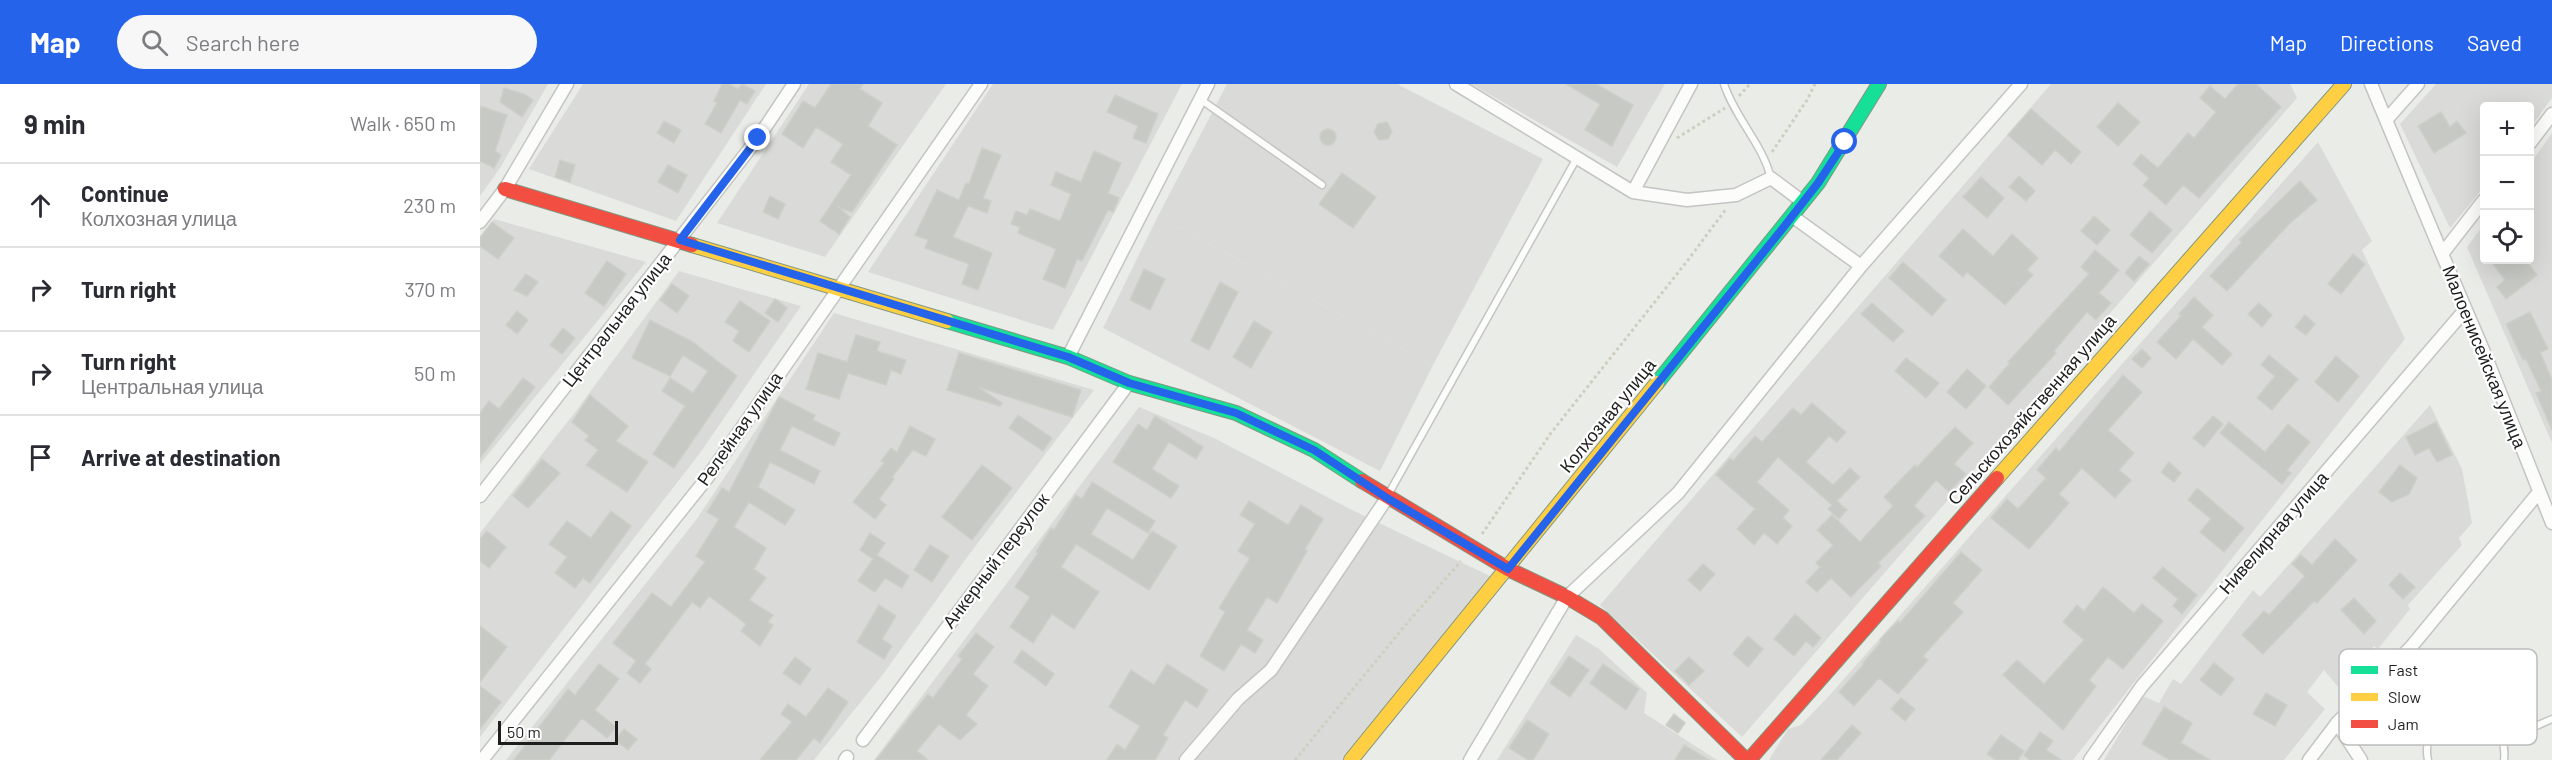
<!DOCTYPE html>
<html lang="en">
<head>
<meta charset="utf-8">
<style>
  body { margin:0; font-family:Barlow,sans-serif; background:#f7f7f7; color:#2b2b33 }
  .controls { position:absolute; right:18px; top:18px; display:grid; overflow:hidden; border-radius:6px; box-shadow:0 6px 24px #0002 }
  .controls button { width:54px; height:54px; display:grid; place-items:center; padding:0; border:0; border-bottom:2px solid #e1e1e2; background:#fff; color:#2b2b33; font:30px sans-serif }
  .scale { position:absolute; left:18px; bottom:15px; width:120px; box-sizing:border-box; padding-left:6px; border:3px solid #1e1e1e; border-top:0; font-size:16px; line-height:21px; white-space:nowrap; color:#1e1e1e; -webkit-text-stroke:4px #fff; paint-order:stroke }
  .stop { position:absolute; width:18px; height:18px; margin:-14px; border:4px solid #2563eb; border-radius:50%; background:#fff }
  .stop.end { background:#2563eb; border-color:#fff; box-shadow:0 2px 6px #0008 }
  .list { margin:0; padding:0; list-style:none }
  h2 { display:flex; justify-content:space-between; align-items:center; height:78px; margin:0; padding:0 24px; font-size:26px }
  h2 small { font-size:20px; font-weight:400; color:#7c7c81 }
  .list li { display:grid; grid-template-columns:39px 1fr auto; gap:18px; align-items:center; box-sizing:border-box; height:84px; padding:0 24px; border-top:2px solid #e1e1e2 }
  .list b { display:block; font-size:22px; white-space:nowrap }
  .list p { margin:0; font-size:20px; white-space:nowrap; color:#7c7c81 }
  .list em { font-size:20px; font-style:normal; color:#7c7c81 }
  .icon { flex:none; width:33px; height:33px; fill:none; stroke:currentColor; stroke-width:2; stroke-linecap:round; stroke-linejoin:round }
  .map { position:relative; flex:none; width:2072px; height:676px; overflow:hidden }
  header { display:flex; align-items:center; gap:36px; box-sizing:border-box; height:84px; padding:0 30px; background:#2563eb; color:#fff }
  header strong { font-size:28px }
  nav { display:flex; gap:33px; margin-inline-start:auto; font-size:21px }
  .search { width:420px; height:54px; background:#f7f7f7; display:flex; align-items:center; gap:15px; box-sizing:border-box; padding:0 21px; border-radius:33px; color:#7c7c81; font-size:22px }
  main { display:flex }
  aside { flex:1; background:#fff }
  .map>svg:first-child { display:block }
</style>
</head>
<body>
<header>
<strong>Map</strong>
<div class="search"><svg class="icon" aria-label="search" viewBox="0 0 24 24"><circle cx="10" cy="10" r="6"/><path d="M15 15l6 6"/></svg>Search here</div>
<nav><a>Map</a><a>Directions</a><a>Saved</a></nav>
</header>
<main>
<aside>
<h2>9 min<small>Walk · 650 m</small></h2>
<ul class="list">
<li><svg class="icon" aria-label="ahead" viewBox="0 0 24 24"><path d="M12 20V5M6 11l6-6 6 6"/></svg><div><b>Continue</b><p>Колхозная улица</p></div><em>230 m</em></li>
<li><svg class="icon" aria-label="right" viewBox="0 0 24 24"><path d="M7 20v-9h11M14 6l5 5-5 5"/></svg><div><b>Turn right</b></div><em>370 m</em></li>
<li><svg class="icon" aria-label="right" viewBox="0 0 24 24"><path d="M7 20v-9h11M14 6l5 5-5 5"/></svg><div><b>Turn right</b><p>Центральная улица</p></div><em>50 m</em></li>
<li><svg class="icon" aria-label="arrive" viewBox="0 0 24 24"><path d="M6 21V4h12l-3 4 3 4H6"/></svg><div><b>Arrive at destination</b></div></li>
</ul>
</aside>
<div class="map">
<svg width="2072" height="676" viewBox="0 0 2072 676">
  <rect width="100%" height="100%" fill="#eaece7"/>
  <path fill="#dadbd8" d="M0,0H68L20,84L0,112Z
    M103,0H286L196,137L49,85Z
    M329,0H466L345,173L237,139Z
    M513,0H702L573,246L388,188Z
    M991,0H1185L1137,83Z
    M1571,0H1810L1817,14L1262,653L1120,521Z
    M1956,0H2072V14L2050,44V22H2004V103L1970,144L1920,40Z
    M2072,49V359L1987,163L2004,140V176H2050V80Z
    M1838,58L1892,157L1882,166L1925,255L1593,676H1289L1308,645L1321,641L1348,613Z
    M678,132L953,281L900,387L623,244Z
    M14,135L166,178L0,380V152Z
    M199,187L321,222L220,369L0,653V449L96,327Z
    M354,229L614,306L485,476L404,589L334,676H26L216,436Z
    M1950,321L1982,385L1992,439L1979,454L1982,461L1928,521L1930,525L1898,565L1894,562L1859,604L1844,586L1827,608L1845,625L1804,676H1624L1661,614L1665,613L1679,619L1693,595L1701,600L1773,506L1780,513Z
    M659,323L734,354L872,426L1012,493L862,676H394Z
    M1096,551L1119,565L1167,609L1164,629L1237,676H1017Z"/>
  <path fill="#dadad8" d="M747,0H917L1063,75L953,281L678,132Z"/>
  <path fill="#c7c9c4" stroke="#cdcfc8" stroke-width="1.5" d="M242,0H249L258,5L262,0L275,7L267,20L260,16L241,49L225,40L237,19L234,17Z
    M351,0H383L380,5L402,19L388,42L417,61L372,128L358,123L370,133L359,150L340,137L371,91L351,78L363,60L336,43L323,64L302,50L323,17L335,24Z
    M1086,0H1116L1153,21L1132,62L1105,46L1120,20Z
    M1758,0H1776L1801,23L1719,114L1703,101L1686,121L1663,101L1669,94L1653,80L1661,70L1678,84L1708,49L1714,54L1736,28L1720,14L1730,2L1745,15Z
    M24,4L44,10L53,16L42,33L20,18Z
    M635,11L678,30L666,59L653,54L658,42L627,28Z
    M1638,19L1660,38L1638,62L1617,43Z
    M0,22L27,31L15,67L21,71L14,84L0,77Z
    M1551,25L1601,68L1591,80L1575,66L1562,81L1528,51Z
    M1961,28L1970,43L1977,37L1986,49L1954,69L1938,42Z
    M184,37L201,46L194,59L177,49Z
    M907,38L912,47L908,55L899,56L894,48L898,40Z
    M840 53a8 8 0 1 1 16 0a8 8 0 1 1-16 0Z
    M502,64L521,71L503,114L511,117L507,129L488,122L473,153L512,169L498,206L482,200L489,180L445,164L448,156L435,151L457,106L479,116L486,99L489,100Z
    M614,67L641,79L628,109L639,114L633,128L628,126L602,177L597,175L585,204L563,195L576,165L538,149L540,143L531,140L536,127L547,131L550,125L580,137L591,110L571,101L576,88L601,98Z
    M80,76L95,81L90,98L75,93Z
    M188,81L207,91L198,109L178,98Z
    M862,89L896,113L873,144L839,120Z
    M1539,92L1555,107L1546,117L1529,103Z
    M1501,93L1524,114L1507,134L1483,113Z
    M1820,97L1837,116L1809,140L1747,207L1730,192L1762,158L1759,156Z
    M290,112L305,120L298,135L283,128Z
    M1670,127L1692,146L1672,169L1650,151Z
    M1614,132L1630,146L1617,161L1601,147Z
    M12,138L34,154L18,175L0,162V154Z
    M1483,145L1513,172L1532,150L1558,174L1547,186L1553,191L1525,221L1487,188L1483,193L1459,172Z
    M1615,166L1639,186L1619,209L1631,219L1616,236L1607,228L1574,267L1576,269L1528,321L1509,303L1530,279L1528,278L1609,190L1601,183Z
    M1873,170L1885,180L1861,210L1848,200Z
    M1659,172L1669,180L1654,197L1645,189Z
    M2010,176H2046L2057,191L2026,215L2017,203L2025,196Z
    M127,177L146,190L124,222L105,209Z
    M1423,178L1466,216L1452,232L1409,194Z
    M664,185L685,195L670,226L650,216Z
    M46,190L58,198L47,212L34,206Z
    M740,198L758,208L729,266L711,257Z
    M192,200L209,212L197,229L180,216Z
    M1714,213L1733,231L1722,243L1752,270L1742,281L1713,255L1696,275L1677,258L1701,232L1699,230Z
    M295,215L307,224L298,238L285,229Z
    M260,217L290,237L269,268L253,257L259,247L245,238Z
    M1392,219L1424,247L1413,258L1381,230Z
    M1779,219L1792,231L1782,243L1768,230Z
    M37,227L48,236L37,250L26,241Z
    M2050,228L2068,265L2060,268L2072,296V346L2056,309L2061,307L2046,275L2043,276L2026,240Z
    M1825,231L1835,240L1826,251L1815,243Z
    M170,236L211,257L257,292L194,384L173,370L205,322L182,307L190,294L213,309L228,287L203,271L190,292L152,274Z
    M774,237L792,248L771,284L753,273Z
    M83,244L95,254L82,270L70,261Z
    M376,251L400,258L397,267L426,276L421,290L411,286L406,301L368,289L359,315L326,305L338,269L367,278Z
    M1662,265L1671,274L1662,284L1652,275Z
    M479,269L601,306L592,333L498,303L522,319L520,322L467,306Z
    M1789,271L1818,295L1792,326L1777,314L1795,292L1781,281Z
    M1856,272L1879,292L1858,318L1835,298Z
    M1426,274L1459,299L1446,314L1415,287Z
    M1487,285L1506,302L1486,325L1467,308Z
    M1643,291L1662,308L1628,346L1654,369L1639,386L1651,396L1635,414L1602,384L1579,410L1589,419L1549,465L1511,434L1527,415L1538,425L1566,394L1557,386L1576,364L1579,368Z
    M43,294L55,303L0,374V329L9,317L19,325Z
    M110,311L148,342L136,357L168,378L147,408L106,381L118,366L105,356L109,352L92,338Z
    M299,313L335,331L333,336L360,349L354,362L312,342L300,366L340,387L334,400L290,378L278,403L315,426L305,441L269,418L254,443L286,464L274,485L286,494L269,516L293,531L288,538L293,541L280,562L261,547L266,540L229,512L220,524L212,518L165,580L171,585L160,599L147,589L156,577L133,559L172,509L191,523L225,478L216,472L239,435L227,428L242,404L249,408Z
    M1332,319L1366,348L1357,358L1349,352L1326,378L1353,401L1370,384L1380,393L1357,417L1367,426L1359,435L1348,425L1352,421L1298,373L1277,398L1309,426L1303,434L1312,442L1297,460L1284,449L1274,461L1257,445L1275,425L1236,391L1250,374L1253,377L1275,352L1282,358L1313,324L1321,331Z
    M538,331L572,354L563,367L529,344Z
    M675,332L723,363L716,375L689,358L672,385L699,402L691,414L633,378L658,340L667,346Z
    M1733,332L1743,340L1724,363L1713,354Z
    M1749,338L1785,368L1808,340L1830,358L1807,386L1811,389L1802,400L1740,349Z
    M1956,338L1972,371L1957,378L1949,364L1935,371L1926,353Z
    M430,342L455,355L446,372L433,366L412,393L414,395L399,415L406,421L395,435L373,418L404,379L401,377L411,364L417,368Z
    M1475,343L1493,359L1474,380L1486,390L1469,408L1456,396L1434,422L1445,432L1398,479L1401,482L1371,513L1351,494L1337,508L1326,498L1340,483L1336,479L1353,461L1337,446L1352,431L1380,458L1413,422L1404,413L1435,381L1437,383Z
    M62,375L80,389L48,424L33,412Z
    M1689,378L1701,389L1694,398L1681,388Z
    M502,381L532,404L492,456L462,433Z
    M1920,381L1937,394L1929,410L1912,418L1899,408Z
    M612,398L675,437L668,449L627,424L611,450L653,476L672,447L697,462L669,506L596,460L581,483L619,508L594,545L572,530L553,559L530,543L550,513L535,503L558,469L556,468L571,444L574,446L596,411L602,415Z
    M1717,404L1764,444L1744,468L1720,448L1731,435L1708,416Z
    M769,417L808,441L821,421L843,435L825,465L827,467L797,519L787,513L767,546L783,556L775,569L761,560L744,587L720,572L745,528L739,524L770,474L758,467L775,440L760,431Z
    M131,427L151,442L110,499L103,494L95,504L75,489L87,473L69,460L87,437L111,454Z
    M7,447L26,463L9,484L0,477V455Z
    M390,449L405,459L397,471L429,492L422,504L405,494L395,508L378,497L393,475L380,466Z
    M1855,455L1877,476L1837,519L1834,517L1783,570L1762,551L1784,527L1789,531L1825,492L1812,480L1821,471L1832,481Z
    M450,461L469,472L452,498L434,486Z
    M1481,468L1502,486L1473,519L1483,528L1443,572L1448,576L1418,610L1399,594L1374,622L1359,608L1384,580L1383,579L1401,558L1400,556L1418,537L1420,539Z
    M1223,480L1235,490L1220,507L1208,496Z
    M1683,483L1717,511L1702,530L1693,522L1698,515L1673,494Z
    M1920,489L1935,503L1923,515L1909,501Z
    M1623,503L1654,529L1662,520L1683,537L1643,585L1628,573L1609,596L1616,602L1583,646L1523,591L1537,576L1564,600L1604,556L1583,538L1597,521L1604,527Z
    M1874,514L1896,537L1884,550L1861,526Z
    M399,521L416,532L402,555L412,562L404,575L377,558Z
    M1315,530L1341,554L1333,563L1326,557L1314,572L1294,555Z
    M0,542L27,563L0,598Z
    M496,549L514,563L493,590L508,602L486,631L497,640L480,656L459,640L437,667L448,676H396L448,610L453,614L482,575L478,572Z
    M1268,552L1283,565L1268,583L1253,570Z
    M542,566L574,590L566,602L534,578Z
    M1089,572L1109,586L1090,613L1070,599Z
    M315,573L331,585L320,601L303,589Z
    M1209,573L1224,587L1209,601L1195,587Z
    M1734,579L1754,595L1741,612L1720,596Z
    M119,580L139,595L115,626L136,643L127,654L102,634L69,676H34L88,605L95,611Z
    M687,580L728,606L717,624L705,616L683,651L688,654L675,676H627L637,660L645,666L660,642L629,623L651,586L674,601Z
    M1123,580L1159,605L1146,626L1110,599Z
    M0,602L21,618L0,645Z
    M348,604L368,618L340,659L334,654L316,676H280L312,638L301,630L308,620L326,633Z
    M1786,609L1807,621L1795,642L1773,630Z
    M1421,614L1435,625L1425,637L1411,625Z
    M1684,623L1712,639L1701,659L1730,676H1690L1662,660Z
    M1194,630L1205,639L1198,649L1186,641Z
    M1047,636L1069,650L1053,676H1048L1029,664Z
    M1372,641L1381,649L1357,676H1341Z
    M144,645L157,655L148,666L135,656Z
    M1560,648L1573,657L1566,666L1581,676H1550L1544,671Z
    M1521,651L1544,667L1538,676H1516L1507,670Z
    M1204,661L1229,676H1195Z"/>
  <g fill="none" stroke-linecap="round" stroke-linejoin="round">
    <g stroke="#c4c5c3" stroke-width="9">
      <path id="lane" d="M1244,0C1255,34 1282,59 1291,94
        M720,15L842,101
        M908,411L1098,72
        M2022,657L2072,635
        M1948,676C1936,623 2031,616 2024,676"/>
    </g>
    <g stroke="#c4c5c3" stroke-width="15">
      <path id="street" d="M976,0L1153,108L1211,0
        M1891,0L1962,170
        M1907,35L1938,0
        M2050,59L2072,30
        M1153,108L1207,116L1256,111L1291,94L1323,118
        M2004,116L1962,170L2004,268L2072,439
        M1312,132L1381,182
        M0,138L25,105L87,0
        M588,273L728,0
        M0,412L278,54L314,0
        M1857,639L1881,676
        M383,656L649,299
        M2,676L227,394L501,0
        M365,676L367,673
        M706,676L758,615L791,586L907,414
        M990,676L1087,513L1198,409L1381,182L1541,0
        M1610,676L1662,602L1985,226
        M1829,676L1857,639L1931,563L2059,408"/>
    </g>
    <g stroke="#82967f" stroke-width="16">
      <path id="fast" d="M467,237L588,273L649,299L756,329L834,366L882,397
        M1177,299L1338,99L1399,0"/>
    </g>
    <g stroke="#82967f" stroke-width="16">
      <path id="slow" d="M212,161L467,237
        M1517,394L1864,0
        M871,676L1177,299"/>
    </g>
    <g stroke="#82967f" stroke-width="16">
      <path id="jam" d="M25,105L212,161
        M882,397L1028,485L1087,513L1122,534L1266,676
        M1269,676L1517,394"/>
    </g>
    <path stroke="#cfcec0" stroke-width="3" stroke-dasharray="3 3" stroke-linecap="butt" d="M1259,12L1270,0
      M1197,54L1245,24
      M1292,68L1327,16L1335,0
      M1002,450L1071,349L1208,176L1246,125
      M815,676L923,544L981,477"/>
    <use href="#lane" stroke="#fcfcfb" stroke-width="6"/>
    <use href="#street" stroke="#fcfcfb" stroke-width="12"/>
    <use href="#fast" stroke="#16e098" stroke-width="14"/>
    <use href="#slow" stroke="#ffcf43" stroke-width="14"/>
    <use href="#jam" stroke="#f24e42" stroke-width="14"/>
  </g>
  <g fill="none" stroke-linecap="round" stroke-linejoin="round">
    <path stroke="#2563eb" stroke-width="8" d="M278,54L200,156L588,273L649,299L756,329L834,366L907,414L1028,485L1303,144L1338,99L1365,58"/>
  </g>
  <g text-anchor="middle" stroke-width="4.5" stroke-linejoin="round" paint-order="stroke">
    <g font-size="18" fill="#1e1e1e" stroke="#fff">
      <text transform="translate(137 236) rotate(-52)" y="6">Центральная улица</text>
      <text transform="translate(2004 273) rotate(68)" y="6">Малоенисейская улица</text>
      <text transform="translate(1552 326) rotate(-49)" y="6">Сельскохозяйственная улица</text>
      <text transform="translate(1128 332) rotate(-51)" y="6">Колхозная улица</text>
      <text transform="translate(260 345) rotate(-55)" y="6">Релейная улица</text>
      <text transform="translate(1794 449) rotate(-49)" y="6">Нивелирная улица</text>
      <text transform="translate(516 477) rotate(-53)" y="6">Анкерный переулок</text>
    </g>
  </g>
  <rect x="1859" y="565" width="198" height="96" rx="9" fill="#fff" stroke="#bcbcbc" stroke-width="1.5"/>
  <rect x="1871" y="582" width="27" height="8" fill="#16e098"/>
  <rect x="1871" y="609" width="27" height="8" fill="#ffcf43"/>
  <rect x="1871" y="636" width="27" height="8" fill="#f24e42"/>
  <g font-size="16" fill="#1e1e1e">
    <text x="1908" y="592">Fast</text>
    <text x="1908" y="619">Slow</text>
    <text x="1908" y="646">Jam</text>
  </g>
</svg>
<div class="controls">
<button>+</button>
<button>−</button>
<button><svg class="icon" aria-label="locate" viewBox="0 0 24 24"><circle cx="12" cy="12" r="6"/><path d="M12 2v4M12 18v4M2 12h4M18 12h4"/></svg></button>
</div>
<div class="scale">50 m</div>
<div class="stop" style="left:1365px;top:58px"></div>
<div class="stop end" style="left:278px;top:54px"></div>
</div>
</main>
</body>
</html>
